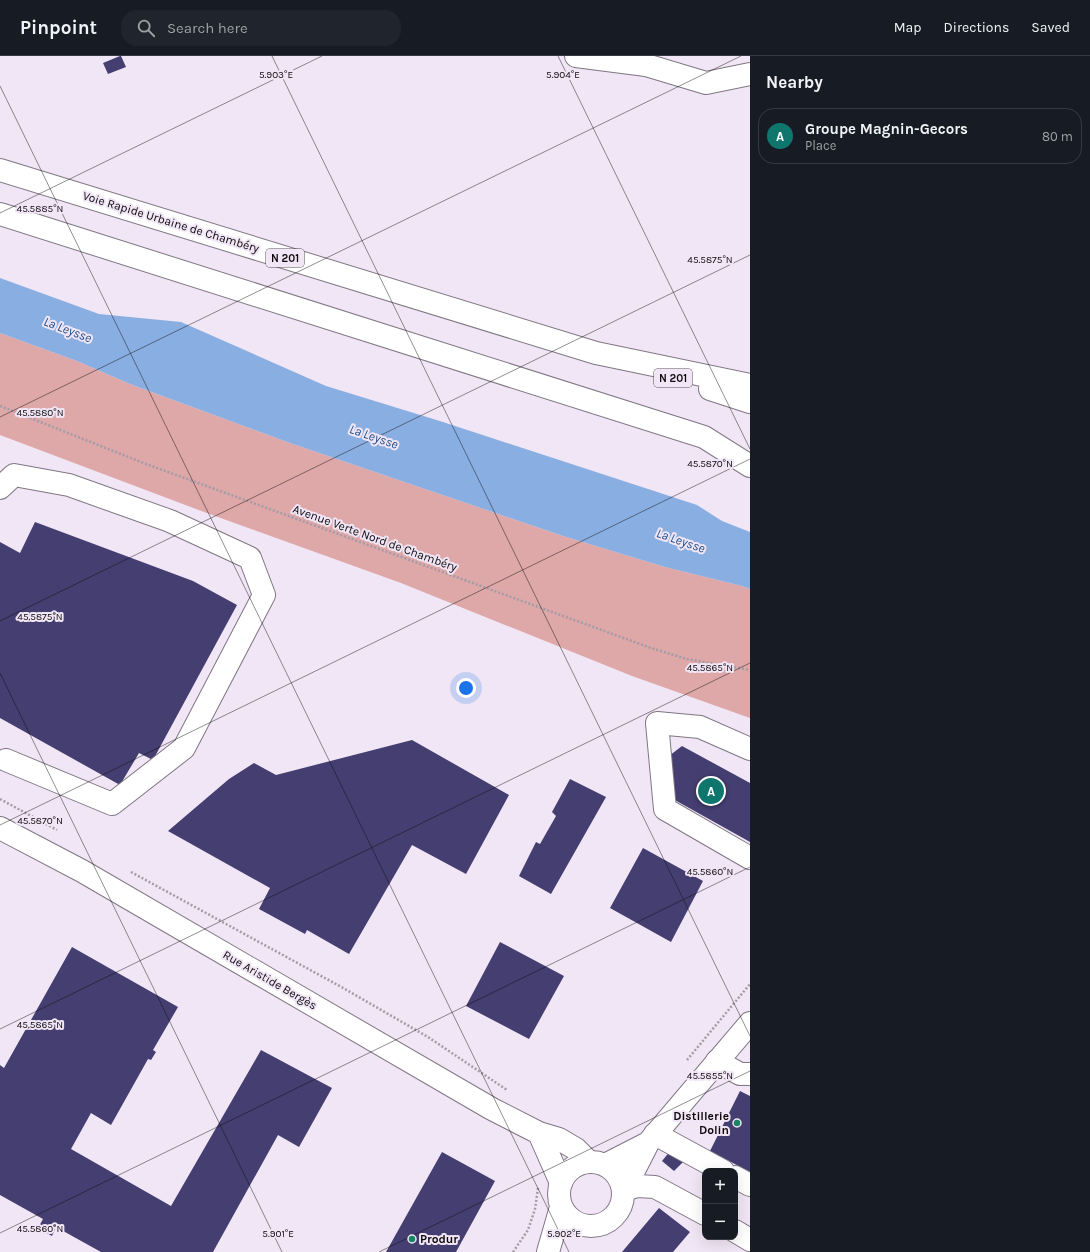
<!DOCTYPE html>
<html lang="en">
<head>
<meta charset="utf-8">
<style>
  body { margin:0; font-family:Karla,sans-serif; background:#20242c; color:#f1f3f6 }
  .controls { position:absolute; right:12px; bottom:12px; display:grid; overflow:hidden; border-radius:8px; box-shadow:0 4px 16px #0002 }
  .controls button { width:36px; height:36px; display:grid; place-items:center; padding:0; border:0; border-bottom:1px solid #363941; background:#171b24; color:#f1f3f6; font:20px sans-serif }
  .you { position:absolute; left:466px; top:632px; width:14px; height:14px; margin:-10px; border:3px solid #fff; border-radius:50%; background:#1a73e8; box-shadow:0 0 0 6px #1a73e833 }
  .badge { display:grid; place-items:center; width:26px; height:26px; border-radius:50%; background:#0f766e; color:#fff; font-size:13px; font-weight:700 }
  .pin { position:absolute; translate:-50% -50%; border:2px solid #fff; box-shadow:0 1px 4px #0006 }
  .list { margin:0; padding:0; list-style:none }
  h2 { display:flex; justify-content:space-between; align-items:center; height:52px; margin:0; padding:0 16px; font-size:17px }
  h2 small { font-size:13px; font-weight:400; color:#9ea1a6 }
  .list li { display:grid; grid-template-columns:26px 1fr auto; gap:12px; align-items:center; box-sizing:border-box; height:56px; margin:0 8px 8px; padding:0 8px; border:1px solid #363941; border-radius:16px }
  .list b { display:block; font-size:15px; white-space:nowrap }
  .list p { margin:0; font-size:13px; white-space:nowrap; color:#9ea1a6 }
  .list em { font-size:13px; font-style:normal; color:#9ea1a6 }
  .icon { flex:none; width:22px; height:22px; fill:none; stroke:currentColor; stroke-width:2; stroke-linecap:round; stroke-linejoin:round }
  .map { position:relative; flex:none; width:750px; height:1196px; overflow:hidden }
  header { display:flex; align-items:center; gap:24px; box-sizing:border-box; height:56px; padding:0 20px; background:#171b24; border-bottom:1px solid #363941 }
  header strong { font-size:19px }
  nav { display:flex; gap:22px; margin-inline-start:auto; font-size:14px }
  .search { width:280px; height:36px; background:#20242c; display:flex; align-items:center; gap:10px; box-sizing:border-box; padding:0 14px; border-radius:16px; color:#9ea1a6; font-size:15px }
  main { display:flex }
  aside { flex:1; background:#171b24 }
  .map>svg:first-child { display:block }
</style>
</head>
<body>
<header>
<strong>Pinpoint</strong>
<div class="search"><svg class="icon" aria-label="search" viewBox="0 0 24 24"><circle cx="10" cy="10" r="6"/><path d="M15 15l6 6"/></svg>Search here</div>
<nav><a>Map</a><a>Directions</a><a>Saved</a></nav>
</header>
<main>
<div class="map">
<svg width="750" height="1196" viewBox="0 0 750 1196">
  <rect width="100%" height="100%" fill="#f1e6f5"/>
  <path fill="#dea7a8" d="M0,277L77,305L130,328L290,387L563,480L665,511L742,530L750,533V662L632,620L401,527L204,456L0,379Z"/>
  <path fill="#89aee1" d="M0,222L99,258L181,266L326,330L443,366L697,449L722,465L750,476V533L742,530L665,511L563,480L290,387L130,328L77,305L0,277Z"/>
  <path fill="#443e71" d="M120,0H121L126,11L108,18L103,7Z
    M35,466L193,525L237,549L153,704L139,697L120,729L0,662V486L20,497Z
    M412,684L509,739L466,818L412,789L349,898L307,874L305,878L259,853L270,832L168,775L229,723L254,707L276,719Z
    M682,690L750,727V786L673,743L669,700Z
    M570,723L606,741L551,838L519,820L536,786L540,788L556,760L552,756Z
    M643,792L703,825L671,886L610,852Z
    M500,886L564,920L529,983L466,950Z
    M72,891L178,951L153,994L156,996L151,1004L148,1003L111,1069L91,1057L71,1093L171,1150L261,994L332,1032L299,1091L278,1079L213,1196H101L56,1171L52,1180L38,1172L43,1163L0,1139V1009L4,1012Z
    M740,1035L750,1040V1116L710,1095Z
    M671,1094L683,1106L674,1115L662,1105Z
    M442,1096L495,1125L456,1196H386Z
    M659,1152L690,1176L673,1196H622Z"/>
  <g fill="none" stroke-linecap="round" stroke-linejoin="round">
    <g stroke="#807683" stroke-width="24">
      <path id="minor" d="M576,0L646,9L706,27L750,18
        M0,432L14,419L69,429L170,465L250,502L264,539L184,692L112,748L6,704
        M750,693L700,671L657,667L665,753L750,802
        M0,772L82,815L492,1053L539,1077L559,1083L576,1093L589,1106
        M717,1005L740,1018H750
        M539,1077L561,1127
        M655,1078L723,1115
        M735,1121L750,1129
        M624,1134L637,1130L655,1131L705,1158
        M735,1175L750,1184"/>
    </g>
    <g stroke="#807683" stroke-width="24">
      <path id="major" d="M559 1138a32 32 0 1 1 64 0a32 32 0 1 1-64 0Z
        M605,1109L648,1087
        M624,1134L648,1087L750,967
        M548,1196L561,1151"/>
    </g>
    <g stroke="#807683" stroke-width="24">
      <path id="highway" d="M0,114L596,297L750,329
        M0,158L704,381L750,410
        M710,333L750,346"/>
    </g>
    <path stroke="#a39ba6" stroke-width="2.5" stroke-dasharray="2 2" stroke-linecap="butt" d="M0,350L146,408L651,592L687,603L750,614
      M0,743L57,774
      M131,816L345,933L428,981L507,1034
      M687,1004L750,928
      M513,1196L528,1174L535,1153L538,1132"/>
    <use href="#minor" stroke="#fff" stroke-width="22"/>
    <use href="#major" stroke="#fff" stroke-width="22"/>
    <use href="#highway" stroke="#fff" stroke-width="22"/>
  </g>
  <path fill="none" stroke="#0d0a0e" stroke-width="1" stroke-opacity="0.45" d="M272,0L750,980M558,0L750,393M0,30L569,1196M0,157L322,0M0,361L741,0M0,565L750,199M0,617L282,1196M0,769L750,403M0,973L750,607M0,1177L750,811M379,1196L750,1015"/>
  <g fill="#198562" stroke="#f1e6f5" stroke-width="1.5">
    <circle cx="737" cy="1067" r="4"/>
    <circle cx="412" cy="1183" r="4"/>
  </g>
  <g text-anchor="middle" stroke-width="4" stroke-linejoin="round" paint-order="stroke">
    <g fill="#f1e6f5" stroke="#514c53" stroke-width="1">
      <rect x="266" y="193" width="38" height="18" rx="3"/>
      <rect x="654" y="313" width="38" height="18" rx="3"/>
    </g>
    <g font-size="11" font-weight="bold" fill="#0d0a0e">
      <text x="285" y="206">N 201</text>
      <text x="673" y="326">N 201</text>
    </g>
    <g font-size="12" fill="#0d0a0e" stroke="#f1e6f5">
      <text transform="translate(171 166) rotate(17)" y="4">Voie Rapide Urbaine de Chambéry</text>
      <text transform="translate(375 482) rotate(20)" y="4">Avenue Verte Nord de Chambéry</text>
      <text transform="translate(270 924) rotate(30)" y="4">Rue Aristide Bergès</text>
    </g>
    <g font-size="12" font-weight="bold" fill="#0d0a0e" stroke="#f1e6f5" text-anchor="end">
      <text x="729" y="1064">Distillerie<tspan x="729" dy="14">Dolin</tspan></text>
      <text x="420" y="1187" text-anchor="start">Produr</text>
    </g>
    <g font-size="13" font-style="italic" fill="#1e4e8b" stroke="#f1e6f5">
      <text transform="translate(68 273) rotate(21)" y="5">La Leysse</text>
      <text transform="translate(374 380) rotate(19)" y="5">La Leysse</text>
      <text transform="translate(681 484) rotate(19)" y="5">La Leysse</text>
    </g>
  </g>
  <g font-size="10" text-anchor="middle" fill="#0d0a0e" stroke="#f1e6f5" stroke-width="4" stroke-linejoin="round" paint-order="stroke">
    <text x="276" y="22">5.903°E</text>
    <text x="563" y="22">5.904°E</text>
    <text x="40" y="156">45.5885°N</text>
    <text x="710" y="207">45.5875°N</text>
    <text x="40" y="360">45.5880°N</text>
    <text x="710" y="411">45.5870°N</text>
    <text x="40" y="564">45.5875°N</text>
    <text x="710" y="615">45.5865°N</text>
    <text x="40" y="768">45.5870°N</text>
    <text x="710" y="819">45.5860°N</text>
    <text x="40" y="972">45.5865°N</text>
    <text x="710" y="1023">45.5855°N</text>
    <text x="40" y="1176">45.5860°N</text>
    <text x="278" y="1181">5.901°E</text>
    <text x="564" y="1181">5.902°E</text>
  </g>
</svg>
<div class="controls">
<button>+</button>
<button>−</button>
</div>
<div class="you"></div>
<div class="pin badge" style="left:711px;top:735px">A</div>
</div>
<aside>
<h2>Nearby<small></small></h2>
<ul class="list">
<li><span class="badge">A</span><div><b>Groupe Magnin-Gecors</b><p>Place</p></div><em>80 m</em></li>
</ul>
</aside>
</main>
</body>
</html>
